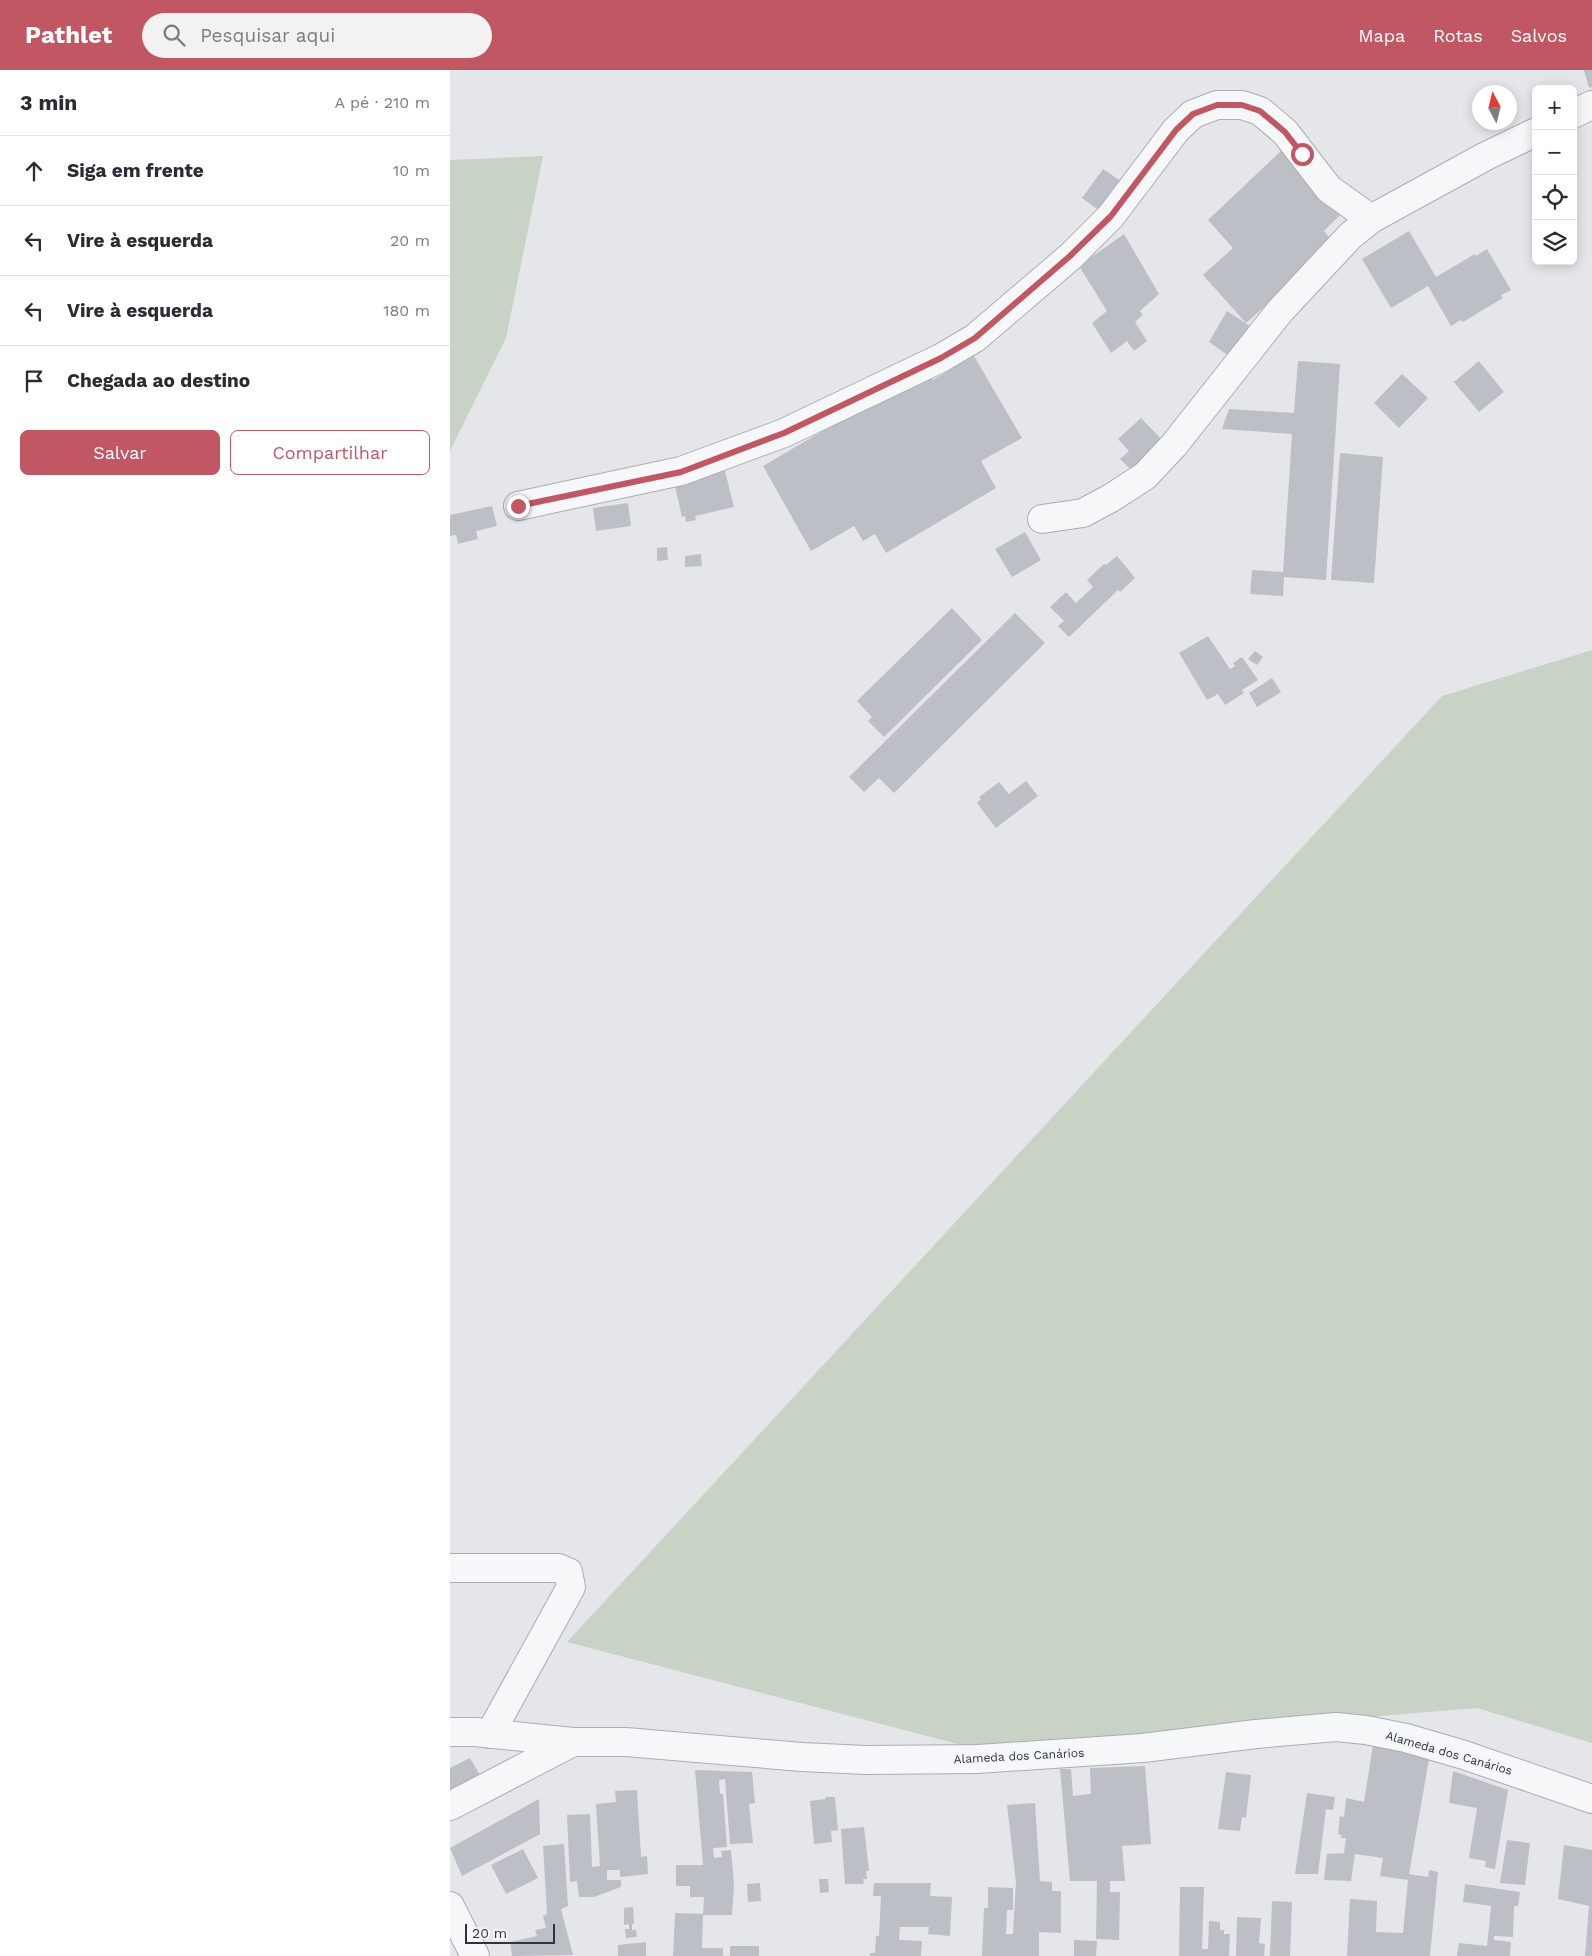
<!DOCTYPE html>
<html lang="pt">
<head>
<meta charset="utf-8">
<style>
  body { margin:0; font-family:"Work Sans",sans-serif; background:#f2f2f3; color:#2b2b33 }
  .controls { position:absolute; right:15px; top:15px; display:grid; overflow:hidden; border-radius:8px; box-shadow:0 2px 12px #0003 }
  .controls button { width:45px; height:45px; display:grid; place-items:center; padding:0; border:0; border-bottom:1px solid #e1e1e2; background:#fff; color:#2b2b33; font:25px sans-serif }
  .compass { position:absolute; left:1022px; top:15px; width:45px; height:45px; border-radius:50%; background:#fff; box-shadow:0 2px 12px #0003; rotate:353deg }
  .scale { position:absolute; left:15px; bottom:12px; width:90px; box-sizing:border-box; padding-left:5px; border:2px solid #2d3341; border-top:0; font-size:14px; line-height:18px; white-space:nowrap; color:#2d3341; -webkit-text-stroke:4px #f3f5f8; paint-order:stroke }
  .stop { position:absolute; width:15px; height:15px; margin:-11px; border:4px solid #c15762; border-radius:50%; background:#fff }
  .stop.end { background:#c15762; border-color:#fff; box-shadow:0 1px 5px #0008 }
  .list { margin:0; padding:0; list-style:none }
  h2 { display:flex; justify-content:space-between; align-items:center; height:65px; margin:0; padding:0 20px; font-size:21px }
  h2 small { font-size:16px; font-weight:400; color:#7c7c81 }
  .list li { display:grid; grid-template-columns:32px 1fr auto; gap:15px; align-items:center; box-sizing:border-box; height:70px; padding:0 20px; border-top:1px solid #e1e1e2 }
  .list b { display:block; font-size:19px; white-space:nowrap }
  .list em { font-size:16px; font-style:normal; color:#7c7c81 }
  .actions { display:flex; gap:10px; padding:15px 20px }
  .actions a { flex:1; padding:11px 0; border:1px solid #c15762; border-radius:8px; text-align:center; font-size:18px; color:#c15762 }
  .actions .main { background:#c15762; color:#fff }
  .icon { flex:none; width:28px; height:28px; fill:none; stroke:currentColor; stroke-width:2; stroke-linecap:round; stroke-linejoin:round }
  .map { position:relative; flex:none; width:1142px; height:1886px; overflow:hidden }
  header { display:flex; align-items:center; gap:30px; box-sizing:border-box; height:70px; padding:0 25px; background:#c15762; color:#fff }
  header strong { font-size:24px }
  nav { display:flex; gap:28px; margin-inline-start:auto; font-size:18px }
  .search { width:350px; height:45px; background:#f2f2f3; display:flex; align-items:center; gap:12px; box-sizing:border-box; padding:0 18px; border-radius:28px; color:#7c7c81; font-size:19px }
  main { display:flex }
  aside { flex:1; background:#fff }
  .map>svg:first-child { display:block }
</style>
</head>
<body>
<header>
<strong>Pathlet</strong>
<div class="search"><svg class="icon" aria-label="search" viewBox="0 0 24 24"><circle cx="10" cy="10" r="6"/><path d="M15 15l6 6"/></svg>Pesquisar aqui</div>
<nav><a>Mapa</a><a>Rotas</a><a>Salvos</a></nav>
</header>
<main>
<aside>
<h2>3 min<small>A pé · 210 m</small></h2>
<ul class="list">
<li><svg class="icon" aria-label="ahead" viewBox="0 0 24 24"><path d="M12 20V5M6 11l6-6 6 6"/></svg><div><b>Siga em frente</b></div><em>10 m</em></li>
<li><svg class="icon" aria-label="left" viewBox="0 0 24 24"><path d="M17 20v-9H6M10 6l-5 5 5 5"/></svg><div><b>Vire à esquerda</b></div><em>20 m</em></li>
<li><svg class="icon" aria-label="left" viewBox="0 0 24 24"><path d="M17 20v-9H6M10 6l-5 5 5 5"/></svg><div><b>Vire à esquerda</b></div><em>180 m</em></li>
<li><svg class="icon" aria-label="arrive" viewBox="0 0 24 24"><path d="M6 21V4h12l-3 4 3 4H6"/></svg><div><b>Chegada ao destino</b></div></li>
</ul>
<div class="actions"><a class="main">Salvar</a><a>Compartilhar</a></div>
</aside>
<div class="map">
<svg width="1142" height="1886" viewBox="0 0 1142 1886">
  <rect width="100%" height="100%" fill="#e4e6ea"/>
  <path fill="#c8d3c6" d="M93,86L56,268L0,381V90Z
    M1142,580V1673L1027,1638L527,1679L117,1572L992,626Z"/>
  <path fill="#bcbfc6" d="M1134,0H1142V17L1139,18Z
    M832,80L890,145L874,161L885,174L796,253L753,205L783,178L758,150Z
    M653,99L671,111L650,141L632,128Z
    M959,161L986,207L1025,184L1026,186L1037,179L1061,220L1051,225L1053,228L1013,252L1011,250L1001,256L978,216L941,238L912,189Z
    M674,164L709,224L690,241L693,245L685,252L697,271L684,281L677,271L661,283L642,253L657,241L629,196Z
    M777,241L803,258L782,288L759,272Z
    M524,286L572,368L531,391L546,418L436,483L425,464L413,471L404,456L361,481L313,396L477,300L483,310Z
    M848,291L890,294L876,510L834,507L833,526L800,524L802,500L833,502L842,364L772,359L779,339L844,343Z
    M1029,291L1054,322L1029,342L1004,312Z
    M952,304L978,328L949,358L924,333Z
    M691,348L713,371L682,401L670,389L679,381L668,369Z
    M890,383L933,387L924,513L881,510Z
    M275,401L284,437L245,446L246,450L236,452L235,446L232,447L224,412Z
    M178,433L181,456L146,461L143,438Z
    M42,436L47,456L26,461L28,469L8,474L6,465L0,466V445Z
    M575,462L591,490L562,507L545,479Z
    M217,477L218,490L207,491V478Z
    M251,484L252,496L235,497V486Z
    M667,486L685,508L670,522L668,520L619,567L608,556L614,551L600,537L616,522L626,533L643,517L637,510L654,494L656,495Z
    M502,538L532,570L434,667L418,651L422,647L407,631Z
    M565,543L595,573L444,723L429,708L414,722L399,707Z
    M758,566L780,599L785,596L783,593L792,587L808,610L792,620L794,623L775,635L768,624L757,630L729,583Z
    M805,581L813,587L807,595L798,589Z
    M822,608L831,622L807,637L799,623Z
    M576,711L588,726L546,758L527,733L531,729L529,727L549,712L559,724Z
    M923,1675L979,1689L959,1804L978,1807L979,1800L988,1802L980,1886H897L900,1829L927,1831L926,1862L953,1863L958,1810L930,1806L933,1788L905,1784L901,1811L874,1810L877,1784L894,1783L896,1768H891L892,1765L888,1764L890,1746L894,1747L896,1728L914,1732Z
    M20,1688L30,1705L0,1720V1698Z
    M695,1696L701,1774L672,1776L675,1811H660V1822H670L669,1870L646,1869L647,1811H620L610,1699H621L623,1726L641,1724L640,1698Z
    M245,1700L302,1702L305,1733L299,1734L303,1773L280,1774L275,1709L269,1710L270,1724H273L277,1777L263,1778L264,1788L272,1787L271,1781L281,1780L284,1815L282,1845H253L252,1878H273V1886H223L225,1843L253,1844L254,1827H240V1816H226V1795H253Z
    M1003,1701L1058,1720L1045,1799L1035,1797L1036,1791L1019,1788L1027,1738L999,1733Z
    M776,1702L801,1705L796,1748L792,1747L790,1761L768,1759Z
    M187,1720L191,1787L197,1786L198,1804L170,1807V1800H157V1810H171V1817L144,1827H129L127,1811L120,1812L117,1745L140,1744L142,1797L150,1796L146,1734L166,1732L165,1721Z
    M857,1723L885,1727L883,1740L876,1739L868,1804H845Z
    M375,1727H385L388,1760L381,1761L382,1772L364,1774L360,1731L376,1729Z
    M89,1729L90,1764L12,1806L0,1778Z
    M585,1733L590,1811L602,1812V1821H611V1863L589,1862V1886H532L534,1838H538V1817L563,1818V1840H557L556,1864H563V1863L566,1812L557,1735Z
    M414,1757L419,1801H416L417,1809H413L414,1814H395L391,1759Z
    M1057,1770L1080,1773L1075,1815L1050,1813Z
    M114,1774L118,1836L111,1839L123,1885L62,1886L60,1872L87,1866L85,1860L96,1858L93,1846L97,1844L93,1776Z
    M1114,1775L1142,1780V1886H1135L1139,1836L1108,1829Z
    M73,1779L88,1808L56,1824L41,1795Z
    M369,1809H378L379,1822L370,1823Z
    M310,1813L311,1831L298,1832L297,1814Z
    M424,1813H481L480,1826L502,1827L500,1866L478,1864L479,1857H450L449,1870L472,1871L471,1886H420V1883H425L426,1866H429L431,1826H423Z
    M1015,1814L1070,1822L1068,1836H1064L1063,1867L1044,1866V1870L1061,1872L1060,1886H1007L1009,1873L1037,1876L1041,1836L1013,1832Z
    M730,1817H754L752,1879H758L759,1851L770,1852V1860H774V1864H780L779,1886H729Z
    M822,1831L842,1832L840,1886H820Z
    M183,1837L184,1854H182V1860H186L187,1867L176,1868L175,1859H179V1854L174,1855V1838Z
    M787,1847L811,1848L809,1873L815,1874L814,1886H786Z
    M624,1870L647,1871L646,1886H624Z
    M196,1872V1886H168V1875Z
    M280,1876H309V1886H280Z"/>
  <g fill="none" stroke-linecap="round" stroke-linejoin="round">
    <g stroke="#a9adb4" stroke-width="30">
      <path id="minor" d="M1123,44L1142,35
        M68,436L231,401L334,363L491,288L525,268L621,186L661,146L726,60L743,44L767,35H792L810,41L835,62L879,119L921,149
        M592,449L633,443L661,428L695,406L724,375L830,241L900,166L921,149L1036,86L1086,62
        M0,1498H108L118,1502L121,1517L40,1664
        M0,1662H25L123,1672
        M0,1736L123,1672H176L352,1687L416,1690L528,1689L693,1678L806,1664L886,1657L916,1660L956,1668L1014,1685L1142,1729
        M0,1836L25,1886"/>
    </g>
    <use href="#minor" stroke="#f6f7f9" stroke-width="28"/>
  </g>
  <g fill="none" stroke-linecap="round" stroke-linejoin="round">
    <path stroke="#c15762" stroke-width="6" d="M68,436L231,402L334,363L491,288L525,268L620,186L661,146L726,60L743,44L767,35H792L810,41L835,62L852,84"/>
  </g>
  <g text-anchor="middle" stroke-width="4.5" stroke-linejoin="round" paint-order="stroke">
    <g font-size="12" fill="#2d3341" stroke="#f3f5f8">
      <text transform="translate(999 1683) rotate(16)" y="4">Alameda dos Canários</text>
      <text transform="translate(569 1686) rotate(-3)" y="4">Alameda dos Canários</text>
    </g>
  </g>
</svg>
<div class="controls">
<button>+</button>
<button>−</button>
<button><svg class="icon" aria-label="locate" viewBox="0 0 24 24"><circle cx="12" cy="12" r="6"/><path d="M12 2v4M12 18v4M2 12h4M18 12h4"/></svg></button>
<button><svg class="icon" aria-label="layers" viewBox="0 0 24 24"><path d="M12 4l9 5-9 5-9-5zM3 14l9 5 9-5"/></svg></button>
</div>
<svg class="compass" viewBox="-18 -18 36 36"><path d="M0-13l5 13h-10z" fill="#e53935"/><path d="M0 13l5-13h-10z" fill="#7c7c81"/></svg>
<div class="scale">20 m</div>
<div class="stop" style="left:852px;top:84px"></div>
<div class="stop end" style="left:68px;top:436px"></div>
</div>
</main>
</body>
</html>
